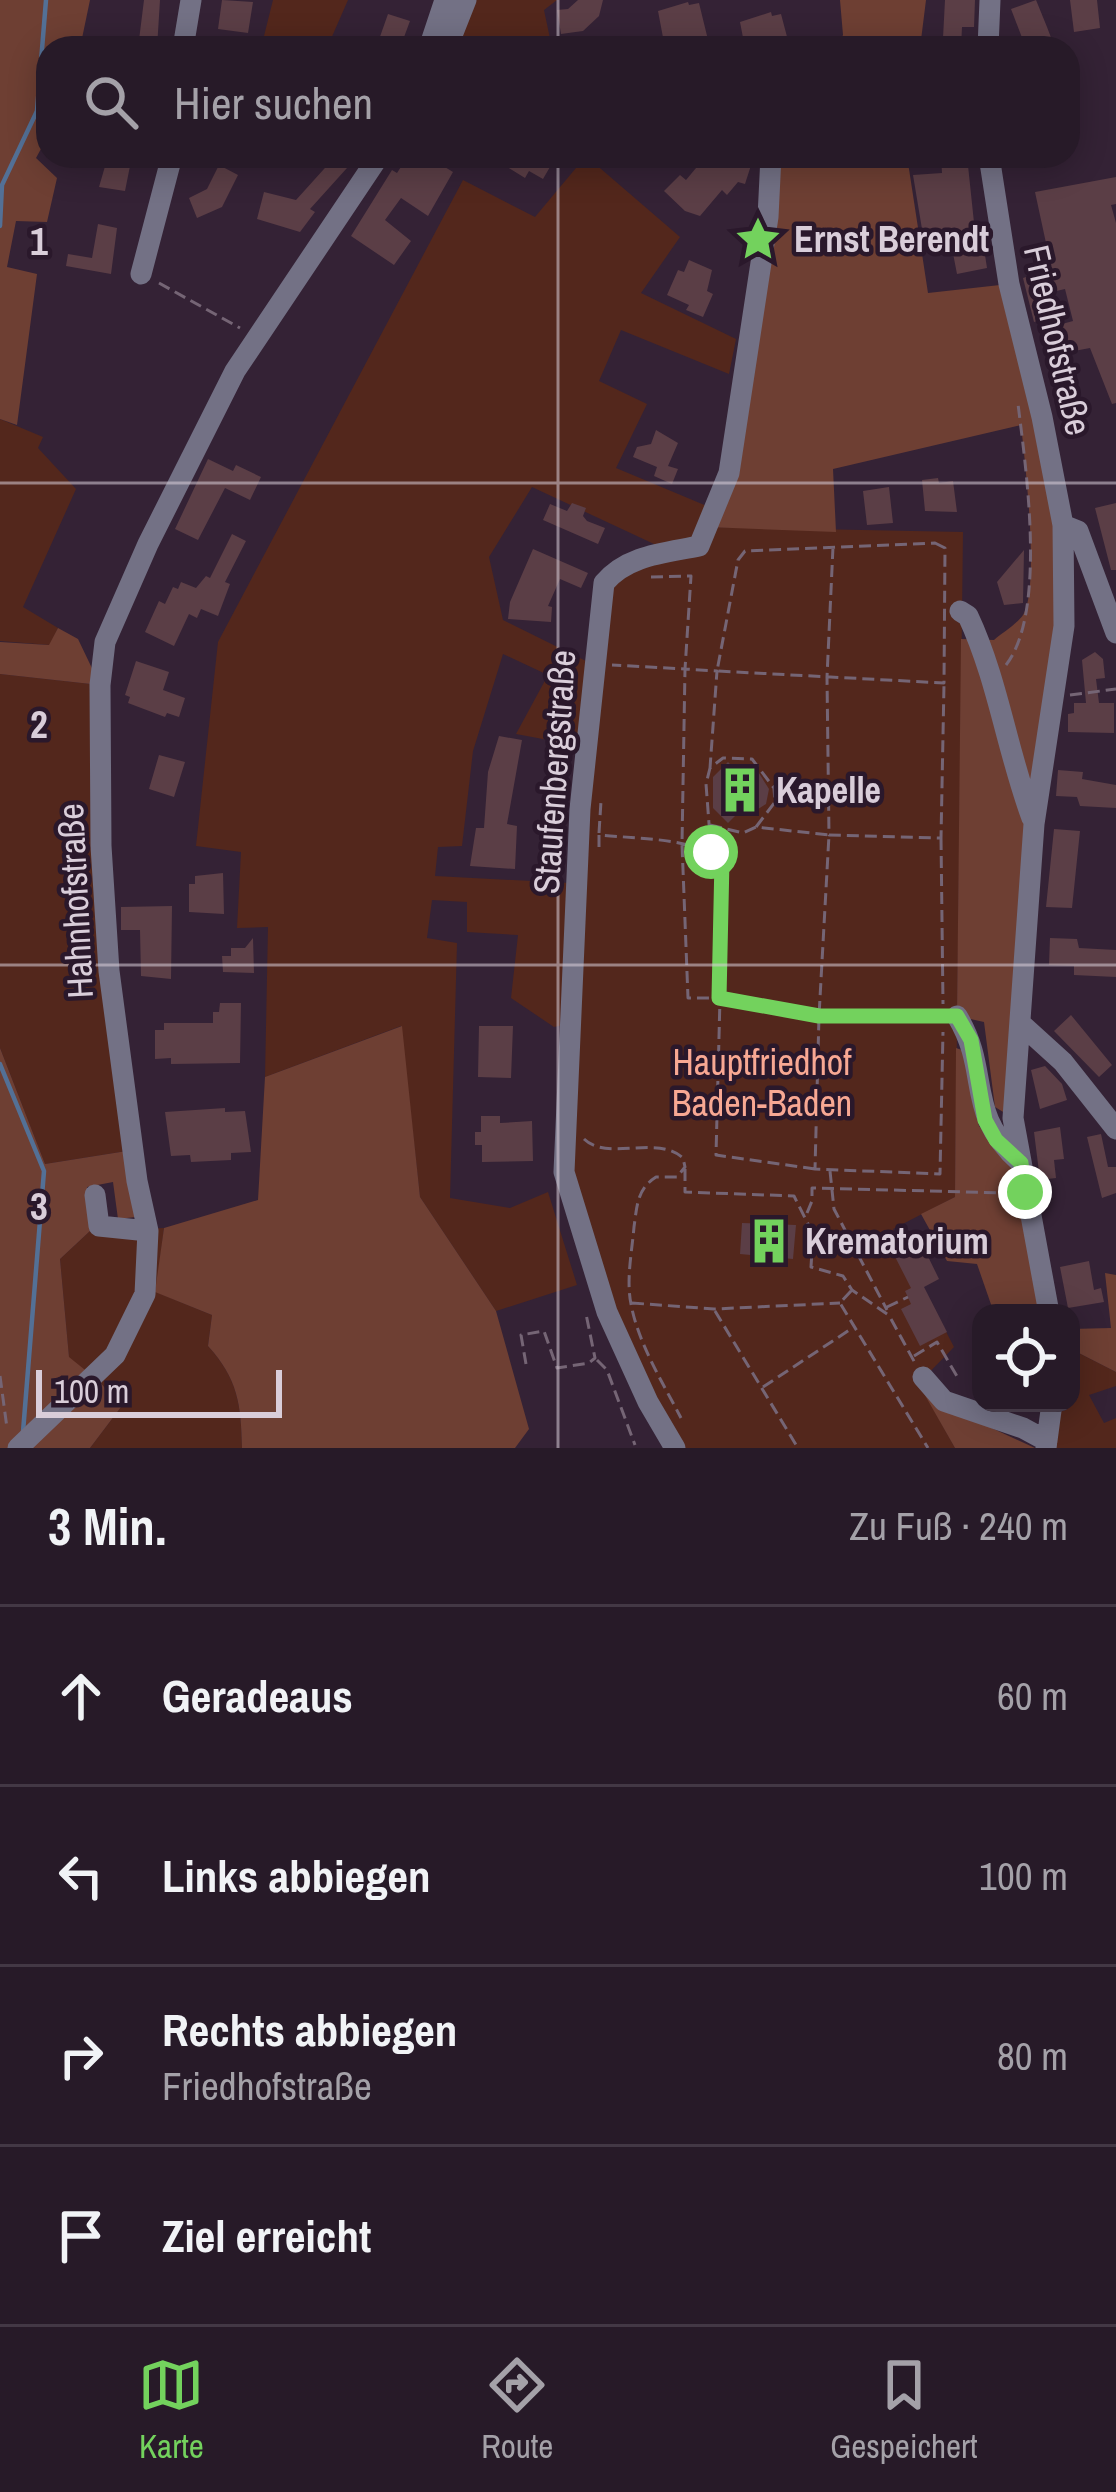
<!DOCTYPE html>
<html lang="de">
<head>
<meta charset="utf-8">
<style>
  body { margin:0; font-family:"Archivo Narrow",sans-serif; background:#2f2330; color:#f1f3f6 }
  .controls { position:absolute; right:36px; bottom:36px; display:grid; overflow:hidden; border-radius:24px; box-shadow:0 6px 30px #0003 }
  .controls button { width:108px; height:108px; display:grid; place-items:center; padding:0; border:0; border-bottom:3px solid #433845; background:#271a28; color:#f1f3f6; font:60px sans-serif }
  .scale { position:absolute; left:36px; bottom:30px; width:246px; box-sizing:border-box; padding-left:12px; border:6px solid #d9cdd9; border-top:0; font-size:33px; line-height:42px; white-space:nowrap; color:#d9cdd9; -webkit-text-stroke:9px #2a182b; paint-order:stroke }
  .stop { position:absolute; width:36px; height:36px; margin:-27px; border:9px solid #73d25d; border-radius:50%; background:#fff }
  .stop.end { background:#73d25d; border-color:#fff; box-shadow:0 3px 12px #0008 }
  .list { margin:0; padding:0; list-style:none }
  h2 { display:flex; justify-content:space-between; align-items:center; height:156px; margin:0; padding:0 48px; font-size:51px }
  h2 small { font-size:39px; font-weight:400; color:#a4a1a8 }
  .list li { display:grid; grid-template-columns:78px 1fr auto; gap:36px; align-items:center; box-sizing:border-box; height:180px; padding:0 48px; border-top:3px solid #433845 }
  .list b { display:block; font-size:45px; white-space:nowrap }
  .list p { margin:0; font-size:39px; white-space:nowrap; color:#a4a1a8 }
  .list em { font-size:39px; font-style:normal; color:#a4a1a8 }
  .icon { flex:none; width:66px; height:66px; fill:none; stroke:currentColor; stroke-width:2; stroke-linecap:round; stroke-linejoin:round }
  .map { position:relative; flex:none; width:1116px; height:1448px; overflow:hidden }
  .search { position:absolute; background:#271a28; box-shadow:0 6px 30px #0003; left:36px; right:36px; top:36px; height:132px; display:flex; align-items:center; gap:30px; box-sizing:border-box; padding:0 42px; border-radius:36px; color:#a4a1a8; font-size:45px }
  .sheet { height:876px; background:#271a28 }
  nav { display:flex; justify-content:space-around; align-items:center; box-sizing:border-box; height:168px; border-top:3px solid #433845; background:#271a28; font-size:33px; color:#a4a1a8 }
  nav a { display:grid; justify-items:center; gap:6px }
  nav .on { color:#73d25d }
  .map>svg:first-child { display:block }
</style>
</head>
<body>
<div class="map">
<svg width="1116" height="1448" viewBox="0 0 1116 1448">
  <rect width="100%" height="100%" fill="#342235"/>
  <path fill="#53271c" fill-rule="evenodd" d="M273,0H348L327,48H261Z
    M466,0H557L544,10L552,48H448Z
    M586,156L680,237L641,293L736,339L729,374L621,330L599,381L647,404L616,468L714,509L708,527L963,532L955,1197L893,1229L954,1347L919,1383L955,1448H675L648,1402L564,1172L586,747L516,734L548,675L503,654L473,751L462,846L438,847L435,876L570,883L563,1025L554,1027L511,998L518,935L467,932V902L432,900L427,938L457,943L450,1198L510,1208L548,1192L577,1285L496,1311L420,1197L401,1026L265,1077L268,927L237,928L241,852L196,846L218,642L463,180L535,217ZM532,487L669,551L604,583L592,664L503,620L489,557Z
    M0,419L43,437L38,448L76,489L23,607L58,628L50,645L0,641Z
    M0,674L100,685L101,846L133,1150L45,1164L0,1048Z
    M164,1228L156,1292L212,1315L208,1346C238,1379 241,1404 242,1448H90L121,1407L100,1382L69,1358L60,1259L90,1231Z
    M1071,1349L1116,1372V1386L1089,1395L1104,1423L1116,1418V1448H1046L1052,1403H1071Z"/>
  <path fill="#6e3f33" d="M0,0H90L80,48H48V136L36,158L57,178L47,222L16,221L7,267L37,274L17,425L0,419Z
    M840,0H926L920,48H836L843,35Z
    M771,156H907L928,293L1009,284L1066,522L1013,1118L995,1107L984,1022L957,1016L961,639L994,640C1002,633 1017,624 1023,615C1040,588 1025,461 1021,425L833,469L836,532L707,527L729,473Z
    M58,628L78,639L100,685L0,674V642L49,645Z
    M402,1026L420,1197L496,1311L529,1429L515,1448H242C241,1404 238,1379 208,1346L212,1315L155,1292L164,1228L258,1200L265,1077Z
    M0,1048L45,1164L133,1150L145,1216L118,1219L113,1182L87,1187L90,1231L60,1259L69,1357L100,1382L121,1407L90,1448H0Z
    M956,1048L965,1051L979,1126L1016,1164L1044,1313H994L977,1264L947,1261L921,1214L955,1197Z
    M1105,1273L1116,1275V1372L1071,1349V1329L1111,1328Z
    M918,1383L970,1418L1035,1448H955Z"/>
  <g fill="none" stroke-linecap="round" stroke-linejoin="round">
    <path stroke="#537096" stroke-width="4.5" d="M0,226L2,185L37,111L46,0
      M0,1064L44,1171L23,1432"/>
  </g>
  <path fill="#5b3e46" d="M144,0H160L157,48H138Z
    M222,0L253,2L248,33L218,29Z
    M578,0H603L599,16L583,31L561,34L557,10L568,9Z
    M945,0H975L974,27H962L961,48H947V38H943Z
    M1036,0L1047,27L1055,48H1026L1011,9Z
    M1070,0H1097L1100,28L1074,32Z
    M688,2L689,5L699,3L710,48H665L658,11Z
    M771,12L772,16L781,14L790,48H745L740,22Z
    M388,14L410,21L400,48H376Z
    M108,156H132L125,191L99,187Z
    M408,156H427L453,172L428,216L401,198L385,220L411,241L394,265L351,236L392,170L397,173Z
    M513,156H547L554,160L543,179L529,171L525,178L507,167Z
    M706,156H754L745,184L738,182L727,195L722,190L700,216L685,211L664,191L680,175L686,180Z
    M941,156H967L975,232L980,256L985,255L987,268L957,274L951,243L943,245L941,232L923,235L913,175L942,173Z
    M333,159L347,168L310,209L315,212L300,232L257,219L264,192L296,200Z
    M219,165L238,175L222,207L197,218L189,198L207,189Z
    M1116,177V204L1111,205L1116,223V403L1112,404L1090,348L1058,354L1051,327L1073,321L1065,289L1039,295L1045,319L1034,322L1023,278L1042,272L1036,248L1046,243L1035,192Z
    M98,224L117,228L111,274L66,266L68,254L92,258Z
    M689,260L712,270L707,291L713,294L703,317L686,310L689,305L667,295L678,270L684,272Z
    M656,430L678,443L668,466L678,469L672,484L654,476L657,467L633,457L637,447L651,444Z
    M208,459L233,471L236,465L261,477L250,500L225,488L198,540L175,529Z
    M938,478L939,483L953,481L957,512L925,511L922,480Z
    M889,487L893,523L867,525L863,491Z
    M572,503L586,508L583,516L587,521L605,528L598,544L543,520L550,504L567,511Z
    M1116,503V570H1111L1095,508Z
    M232,534L246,541L225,582L230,584L218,616L201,609L197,618L189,614L174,646L145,632L159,601L165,604L173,587L178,589L181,582L196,588L206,576L210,578Z
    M533,549L588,573L581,588L560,579L548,606L552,607L551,622L508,619L510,602Z
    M1024,550L1023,603L1004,605L997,582Z
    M1095,652L1103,659L1105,678L1096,679L1099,703H1114V733L1068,732V714L1074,713V703H1086L1082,660Z
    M136,661L169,672L163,690L185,698L179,717L167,713L165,717L128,703L130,697L125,695Z
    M499,736L522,740L507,824L517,826L515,869L470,866L476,828H484L488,772Z
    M159,755L185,762L174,797L149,789Z
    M728,762L737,771L754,775L757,770L769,789L766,804L755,811L737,814L728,823L713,808V777Z
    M1058,770L1083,772L1082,779L1116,785V808L1080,806L1077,797L1056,796Z
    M1054,829L1080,831L1072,908L1046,907Z
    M223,873L224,914L189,912V884H195V876Z
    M172,906L171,979L141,976L140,930H121V907Z
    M253,938L254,973L223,972L222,956H231V948H245Z
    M1050,938L1077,939L1079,948L1116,950V977L1074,975V966L1049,965Z
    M220,1003H241L240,1063L171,1064V1058L155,1059V1030H164V1023H213V1012H219Z
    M1071,1015L1112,1065L1099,1077L1054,1031Z
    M479,1026H513L511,1078L478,1077Z
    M1045,1066L1062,1084L1067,1100L1040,1109L1031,1070Z
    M225,1108V1112L245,1111L251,1152L231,1153V1160L191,1162L190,1155L171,1156L165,1112Z
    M481,1116H500V1123L532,1121L533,1161L482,1162V1145H475V1132H481Z
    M1060,1127L1064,1159L1054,1160L1056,1178L1040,1180L1034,1132Z
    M1101,1134L1108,1167H1116V1193L1102,1198L1087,1137Z
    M742,1223L796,1225L793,1259L740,1254Z
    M915,1230L939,1279L924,1287L947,1332L920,1346L901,1309L911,1304L905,1291L911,1288L888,1243Z
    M1089,1261L1094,1290L1101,1288L1104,1302L1068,1308L1060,1267Z"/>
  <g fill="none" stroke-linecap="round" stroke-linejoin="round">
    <path stroke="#756575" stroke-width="3" stroke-dasharray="12 6" stroke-linecap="butt" d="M159,283L240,328
      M935,543L945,548L944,683L717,671L738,560L745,551Z
      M833,547L827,677L829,835L941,838L944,684
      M651,577L691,576L685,669L717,671L710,768
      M1006,665C1047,612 1026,469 1018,404
      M1070,695L1116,689
      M710,825L743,833L756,827L829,835L819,1016L940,1017
      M599,833L601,801
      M941,838L943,1004
      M599,847V835C638,839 689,837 722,860L720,998H688L682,844L685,669L612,665
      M711,850L706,784L710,768L723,758L752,759L774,788L775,802L756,827
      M584,1139C608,1162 656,1134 683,1158L685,1167L677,1177H656C637,1189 637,1206 634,1227C632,1251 626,1280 631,1304C638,1343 663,1383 681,1418
      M685,1169V1192L794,1196L813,1234L811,1267L843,1276L852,1290L890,1316
      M815,1169L716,1155L720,998L819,1016L815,1169L940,1174L943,1032
      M830,1171L834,1209L887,1310
      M807,1213L812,1201V1188L1008,1193
      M851,1291L840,1303L928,1448
      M632,1303L714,1309L840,1303
      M887,1307L908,1297
      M715,1311L798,1448
      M891,1319L915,1363
      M914,1356L937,1342L958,1378
      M597,1360L607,1370L635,1445
      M526,1364L521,1335L544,1331L557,1368L589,1363L595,1358L586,1314
      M0,1376L7,1428
      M763,1387L854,1327"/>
    <path stroke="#737185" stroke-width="21" d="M183,48L191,0
      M429,48L445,0
      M447,48L466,0
      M988,48L990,0
      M989,156L1009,284L1042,417L1063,525L1064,626L1034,824L1013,1118L1049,1313
      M141,274L172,156
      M1063,525L1078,531L1116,633
      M960,611L968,616C998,680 1007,751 1032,818
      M957,1016C992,1074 963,1111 1021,1163
      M1020,1023L1063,1062L1116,1129
      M95,1195L99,1226L148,1231
      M923,1377L944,1401L1023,1428L1047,1441
      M18,1448L115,1355L145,1294L148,1231L137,1181L109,971L101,846L100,685L105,642L148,544L235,371L379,156
      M675,1448L648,1402L607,1312L564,1172L580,809L604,583C627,555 665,553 699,546L729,473L768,217L771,156
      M1046,1448L1052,1403"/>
  </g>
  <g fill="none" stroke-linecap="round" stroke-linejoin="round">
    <path stroke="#73d25d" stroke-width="15" d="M711,852L722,860L719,998L819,1016H957L971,1040L985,1120L996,1140L1021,1163L1025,1192"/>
  </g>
  <path fill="none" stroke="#d9cdd9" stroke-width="3" stroke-opacity="0.55" d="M558,0V48M558,156V1448M0,483H1116M0,965H1116"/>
  <defs>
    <g id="sight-bare" transform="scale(3.6)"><path d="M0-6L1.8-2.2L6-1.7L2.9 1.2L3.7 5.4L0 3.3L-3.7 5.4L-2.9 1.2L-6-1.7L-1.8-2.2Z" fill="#73d25d" stroke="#2a182b" stroke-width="2.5" paint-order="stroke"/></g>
    <g id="building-bare" transform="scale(3.6)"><path d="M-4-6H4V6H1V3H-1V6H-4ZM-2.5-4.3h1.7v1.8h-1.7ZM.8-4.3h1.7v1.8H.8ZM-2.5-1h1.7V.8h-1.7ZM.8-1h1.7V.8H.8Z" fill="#73d25d" stroke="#2a182b" stroke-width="2.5" paint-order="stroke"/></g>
  </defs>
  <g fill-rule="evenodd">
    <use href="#sight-bare" x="758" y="239"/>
    <use href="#building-bare" x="740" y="790"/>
    <use href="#building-bare" x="769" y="1241"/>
  </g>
  <g text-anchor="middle" stroke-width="9" stroke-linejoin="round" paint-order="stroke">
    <g font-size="36" font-weight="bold" fill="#d9cdd9" stroke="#2a182b" text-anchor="start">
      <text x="794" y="252">Ernst Berendt</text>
      <text x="776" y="803">Kapelle</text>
      <text x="805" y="1254">Krematorium</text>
    </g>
    <g font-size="36" fill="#d9cdd9" stroke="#2a182b">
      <text transform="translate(1058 340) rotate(77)" y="13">Friedhofstraße</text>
      <text transform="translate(554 772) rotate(-86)" y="13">Staufenbergstraße</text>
      <text transform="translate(75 901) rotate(-93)" y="13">Hahnhofstraße</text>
    </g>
    <g font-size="36" fill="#f8a893" stroke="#2a182b">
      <text x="762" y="1075">Hauptfriedhof<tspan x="762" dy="41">Baden-Baden</tspan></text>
    </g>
  </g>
  <g font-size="39" text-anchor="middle" font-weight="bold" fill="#d9cdd9" stroke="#2a182b" stroke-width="9" stroke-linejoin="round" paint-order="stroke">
    <text x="39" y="255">1</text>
    <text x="39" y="738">2</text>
    <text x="39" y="1220">3</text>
  </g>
</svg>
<div class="controls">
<button><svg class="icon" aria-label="locate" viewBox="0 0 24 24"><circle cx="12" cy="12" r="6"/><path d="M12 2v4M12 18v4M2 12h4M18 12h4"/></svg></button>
</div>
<div class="scale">100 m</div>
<div class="stop" style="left:711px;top:852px"></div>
<div class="stop end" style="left:1025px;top:1192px"></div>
<div class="search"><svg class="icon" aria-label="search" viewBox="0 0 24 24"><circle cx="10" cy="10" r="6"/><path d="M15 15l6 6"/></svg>Hier suchen</div>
</div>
<section class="sheet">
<h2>3 Min.<small>Zu Fuß · 240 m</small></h2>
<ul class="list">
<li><svg class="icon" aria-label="ahead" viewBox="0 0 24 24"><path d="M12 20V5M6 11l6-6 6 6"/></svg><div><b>Geradeaus</b></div><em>60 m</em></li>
<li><svg class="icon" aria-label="left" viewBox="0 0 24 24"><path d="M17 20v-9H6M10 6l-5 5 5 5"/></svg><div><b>Links abbiegen</b></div><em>100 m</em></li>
<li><svg class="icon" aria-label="right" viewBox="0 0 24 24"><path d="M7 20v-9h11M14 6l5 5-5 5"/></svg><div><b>Rechts abbiegen</b><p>Friedhofstraße</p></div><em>80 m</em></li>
<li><svg class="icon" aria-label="arrive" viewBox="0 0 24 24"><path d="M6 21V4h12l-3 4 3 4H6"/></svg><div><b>Ziel erreicht</b></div></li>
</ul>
</section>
<nav>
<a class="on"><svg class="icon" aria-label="map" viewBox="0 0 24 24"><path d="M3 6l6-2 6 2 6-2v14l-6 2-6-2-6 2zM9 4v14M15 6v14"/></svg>Karte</a>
<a><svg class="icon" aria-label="directions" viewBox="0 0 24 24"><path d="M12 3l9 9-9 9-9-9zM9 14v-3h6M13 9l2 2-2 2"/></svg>Route</a>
<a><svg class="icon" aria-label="saved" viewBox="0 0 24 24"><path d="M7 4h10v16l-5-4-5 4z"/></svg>Gespeichert</a>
</nav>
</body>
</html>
